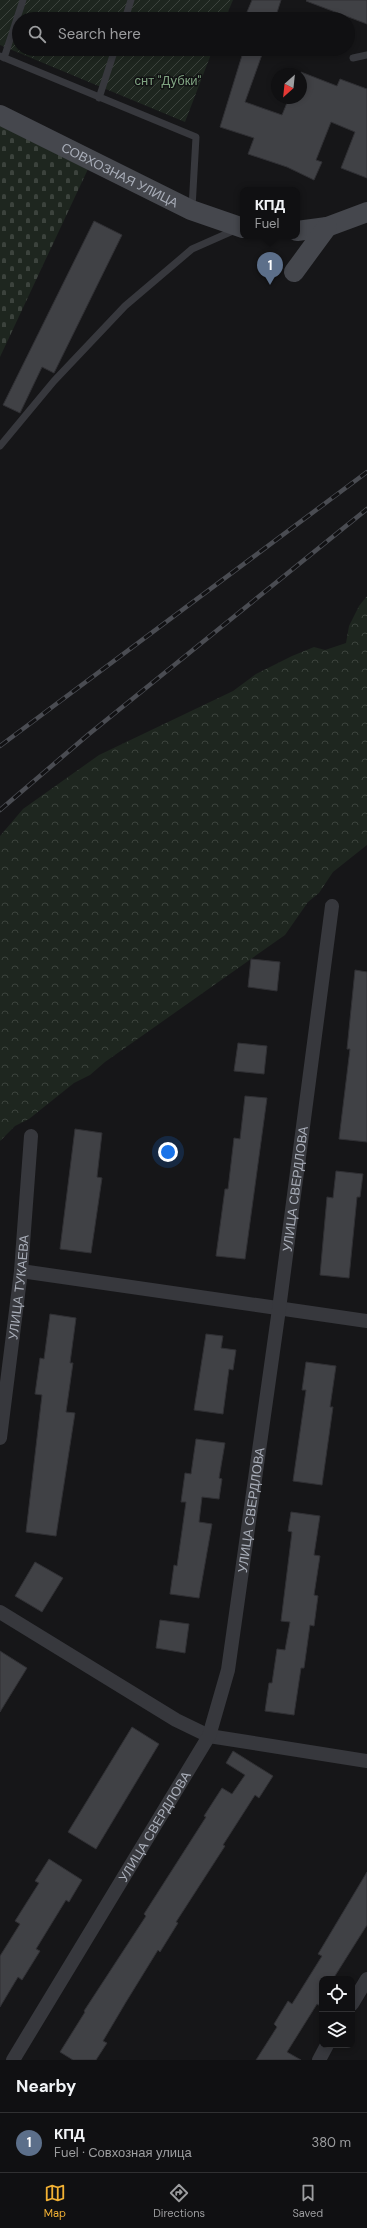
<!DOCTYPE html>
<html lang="en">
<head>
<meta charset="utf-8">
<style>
  body { margin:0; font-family:"DM Sans",sans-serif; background:#1e1e20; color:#f1f3f6 }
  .controls { position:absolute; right:12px; bottom:12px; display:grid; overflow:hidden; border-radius:8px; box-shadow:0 2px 6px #0003 }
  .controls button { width:36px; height:36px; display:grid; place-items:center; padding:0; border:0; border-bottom:1px solid #303032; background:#101012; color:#f1f3f6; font:20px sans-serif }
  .compass { position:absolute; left:271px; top:68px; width:36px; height:36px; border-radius:50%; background:#101012; box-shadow:0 2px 6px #0003; rotate:207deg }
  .you { position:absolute; left:168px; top:1152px; width:14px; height:14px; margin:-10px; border:3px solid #fff; border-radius:50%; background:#1a73e8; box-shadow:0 0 0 6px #1a73e833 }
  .badge { display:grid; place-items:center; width:26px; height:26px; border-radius:50%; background:#f2b134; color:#fff; font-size:13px; font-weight:700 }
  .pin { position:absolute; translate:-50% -33px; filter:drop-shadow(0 1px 2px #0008) }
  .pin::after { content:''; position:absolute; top:21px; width:14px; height:12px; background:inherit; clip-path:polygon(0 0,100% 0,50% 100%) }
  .popup { position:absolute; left:240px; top:187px; width:60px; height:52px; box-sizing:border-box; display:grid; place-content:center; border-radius:8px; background:#101012; filter:drop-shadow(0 1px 3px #0005); font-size:13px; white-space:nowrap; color:#9c9d9f }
  .popup b { font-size:15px; color:#f1f3f6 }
  .popup::after { content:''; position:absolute; left:50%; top:100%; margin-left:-8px; border:8px solid transparent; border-top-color:#101012 }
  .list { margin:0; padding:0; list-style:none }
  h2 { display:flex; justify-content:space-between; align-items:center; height:52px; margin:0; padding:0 16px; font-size:17px }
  h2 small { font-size:13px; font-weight:400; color:#9c9d9f }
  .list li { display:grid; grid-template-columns:26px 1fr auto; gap:12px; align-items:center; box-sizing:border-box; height:60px; padding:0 16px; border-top:1px solid #303032 }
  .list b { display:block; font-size:15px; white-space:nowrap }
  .list p { margin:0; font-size:13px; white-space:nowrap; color:#9c9d9f }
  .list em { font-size:13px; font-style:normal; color:#9c9d9f }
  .icon { flex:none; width:22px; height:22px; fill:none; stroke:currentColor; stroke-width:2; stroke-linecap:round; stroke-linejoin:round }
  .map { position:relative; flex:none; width:367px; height:2060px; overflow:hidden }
  .search { position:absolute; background:#101012; box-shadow:0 2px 6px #0003; left:12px; right:12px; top:12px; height:44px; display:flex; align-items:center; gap:10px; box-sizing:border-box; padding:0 14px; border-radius:22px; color:#9c9d9f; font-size:15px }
  .sheet { height:112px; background:#101012 }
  nav { display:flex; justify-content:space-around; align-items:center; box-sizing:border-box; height:56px; border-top:1px solid #303032; background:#101012; font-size:11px; color:#9c9d9f }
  nav a { display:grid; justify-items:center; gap:2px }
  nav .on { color:#f2b134 }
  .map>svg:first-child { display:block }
</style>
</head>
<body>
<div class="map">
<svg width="367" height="2060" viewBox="0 0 367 2060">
  <defs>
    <pattern id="forest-crowns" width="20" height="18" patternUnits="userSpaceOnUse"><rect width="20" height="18" fill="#1e261f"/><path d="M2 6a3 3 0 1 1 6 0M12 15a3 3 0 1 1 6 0" fill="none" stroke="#3c433d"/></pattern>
    <pattern id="cemetery-stones" width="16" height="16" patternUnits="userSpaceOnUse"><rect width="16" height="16" fill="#1e261f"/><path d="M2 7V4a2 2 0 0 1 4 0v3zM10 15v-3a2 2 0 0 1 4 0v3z" fill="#3c433d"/></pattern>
    <pattern id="garden-furrows" width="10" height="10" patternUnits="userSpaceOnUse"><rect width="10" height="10" fill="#1e261f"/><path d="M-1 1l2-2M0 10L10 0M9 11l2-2" fill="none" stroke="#3c433d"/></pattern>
  </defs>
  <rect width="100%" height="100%" fill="#161618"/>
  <path fill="url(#forest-crowns)" d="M367,596V845L333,872L319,893L308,902L285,935L105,1062L90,1075L74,1083L29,1119L15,1126L0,1141V836L23,809L99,755L233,691L256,674L292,656L314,647L325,650L346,643L349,626L359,606Z"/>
  <path fill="url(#cemetery-stones)" d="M0,125L88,169L0,357Z"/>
  <path fill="url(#garden-furrows)" d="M0,0H233L225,19H19V49H213L185,122L0,45Z"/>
  <path fill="#404145" stroke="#303034" d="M252,0H281L275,19H244Z
    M307,0H367V24L306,1Z
    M244,49H264L245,102L282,115L289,98H301V72L337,86L340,79L367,89V178L341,168L355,132L331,122L316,160L322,162L314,180L287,167L248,154L254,138L220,127Z
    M94,221L122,235L54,373L42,367L20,413L3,405Z
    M251,959L280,962L277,991L248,987Z
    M355,970L367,972V1142L339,1139L350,1049H347Z
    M238,1043L267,1046L264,1074L234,1071Z
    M245,1096L267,1098L245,1259L216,1256L225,1189H228L234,1138L240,1139Z
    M75,1129L102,1133L97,1177L102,1178L91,1253L60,1249Z
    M336,1171L363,1174L360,1197H357L349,1278L320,1275L327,1197L333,1198Z
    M50,1314L76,1318L70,1363H73L66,1412L75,1413L56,1536L26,1532L42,1395L35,1394L40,1358L44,1359Z
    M206,1334L223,1336L221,1348L236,1350L233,1370L229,1369L223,1414L194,1410Z
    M306,1362L336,1366L330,1407H333L322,1485L293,1481L306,1390H302Z
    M196,1439L225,1443L219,1478L222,1479L219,1499L202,1497L199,1522L212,1524L199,1598L170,1594L174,1565L177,1566L186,1502H181L185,1473L191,1474Z
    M291,1512L320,1516L314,1555L320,1556L314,1595L318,1596L314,1626L310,1625L304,1668H301L294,1715L265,1711L269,1683H272L277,1649L285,1650L290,1622L281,1621L292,1532L288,1531Z
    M35,1562L63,1578L42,1612L15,1596Z
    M160,1620L189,1624L185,1653L156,1648Z
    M0,1651L27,1668L0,1712Z
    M132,1727L159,1744L96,1849L68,1832Z
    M233,1751L273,1776L259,1798L255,1795L223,1845L225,1846L176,1922L178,1923L160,1952L158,1950L126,2002L103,2041L107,2043L96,2060H73L60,2052L85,2012L84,2011L146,1916L144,1914L206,1817L204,1816L222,1788L232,1794L245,1775L226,1763Z
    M49,1859L82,1880L69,1902L66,1900L36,1949L40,1951L22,1980L18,1977L0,2007V1956L20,1924L15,1921L39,1883L35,1881Z
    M367,1872V1925L333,1979H322V2007L317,2004L287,2052L301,2060H256L277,2027L274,2024L288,2001L292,2004L322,1956L318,1954Z"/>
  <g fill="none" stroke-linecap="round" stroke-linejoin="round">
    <path stroke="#37383d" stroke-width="7" d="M125,19L131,0
      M0,56L196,137L192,208
      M4,58L23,0
      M353,58L367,55
      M99,98L115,49
      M0,446L54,381L125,306L192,249L235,230"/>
    <g stroke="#37383d" stroke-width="14">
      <path d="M21,1271L367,1321"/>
      <path id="s1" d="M0,1438L21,1271L31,1136"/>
      <path d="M0,1612L176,1720L209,1736L367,1761"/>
      <path d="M352,2004L367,1979"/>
      <path id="s2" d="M13,2060L209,1736L228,1670L279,1309L332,906"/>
      <path d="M319,2060L327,2045"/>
    </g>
    <g stroke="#45474d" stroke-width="20">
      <path id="s3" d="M0,115L191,210L243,228"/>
      <path d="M297,231L327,227L367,212"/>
      <path d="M294,272L327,227"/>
    </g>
    <g stroke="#4a4c52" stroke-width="4.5">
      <path id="rail" d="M0,746L367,472
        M0,810L89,734L367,509"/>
    </g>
    <use href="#rail" stroke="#111113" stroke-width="3" stroke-dasharray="9" stroke-linecap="butt"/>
  </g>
  <g text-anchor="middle" stroke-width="3" stroke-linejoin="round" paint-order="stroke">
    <g font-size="13" fill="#7fa381" stroke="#111113">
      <text x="168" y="85">снт "Дубки"</text>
    </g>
    <g font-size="13" fill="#a8adb8" stroke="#111113">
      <text dy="5" stroke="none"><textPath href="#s3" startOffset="134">СОВХОЗНАЯ УЛИЦА</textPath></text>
      <text dy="5" stroke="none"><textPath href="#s2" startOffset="933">УЛИЦА СВЕРДЛОВА</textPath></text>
      <text dy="5" stroke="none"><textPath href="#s1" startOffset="152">УЛИЦА ТУКАЕВА</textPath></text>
      <text dy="5" stroke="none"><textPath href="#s2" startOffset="609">УЛИЦА СВЕРДЛОВА</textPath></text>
      <text dy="5" stroke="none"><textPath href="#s2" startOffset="273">УЛИЦА СВЕРДЛОВА</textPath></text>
    </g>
  </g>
</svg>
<div class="controls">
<button><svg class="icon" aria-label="locate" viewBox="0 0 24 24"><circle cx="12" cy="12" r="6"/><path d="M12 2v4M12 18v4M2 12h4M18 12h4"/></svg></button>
<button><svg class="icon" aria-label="layers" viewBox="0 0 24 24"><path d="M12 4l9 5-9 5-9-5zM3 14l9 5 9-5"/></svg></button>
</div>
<svg class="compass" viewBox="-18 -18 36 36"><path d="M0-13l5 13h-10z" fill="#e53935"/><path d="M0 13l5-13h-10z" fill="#9c9d9f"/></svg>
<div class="you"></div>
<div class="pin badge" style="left:270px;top:285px;background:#5c6f8a">1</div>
<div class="popup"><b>КПД</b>Fuel</div>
<div class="search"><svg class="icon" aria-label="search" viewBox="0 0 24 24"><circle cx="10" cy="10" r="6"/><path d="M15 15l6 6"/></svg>Search here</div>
</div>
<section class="sheet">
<h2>Nearby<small></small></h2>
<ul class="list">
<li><span class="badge" style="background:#5c6f8a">1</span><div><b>КПД</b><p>Fuel · Совхозная улица</p></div><em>380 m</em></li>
</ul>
</section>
<nav>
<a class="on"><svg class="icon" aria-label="map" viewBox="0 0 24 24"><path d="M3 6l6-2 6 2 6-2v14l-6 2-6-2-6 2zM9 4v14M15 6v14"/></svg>Map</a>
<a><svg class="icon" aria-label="directions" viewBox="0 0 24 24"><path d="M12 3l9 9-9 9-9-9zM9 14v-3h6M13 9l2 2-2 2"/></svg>Directions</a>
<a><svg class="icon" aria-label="saved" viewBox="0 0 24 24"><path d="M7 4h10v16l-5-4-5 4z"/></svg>Saved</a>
</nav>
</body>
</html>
